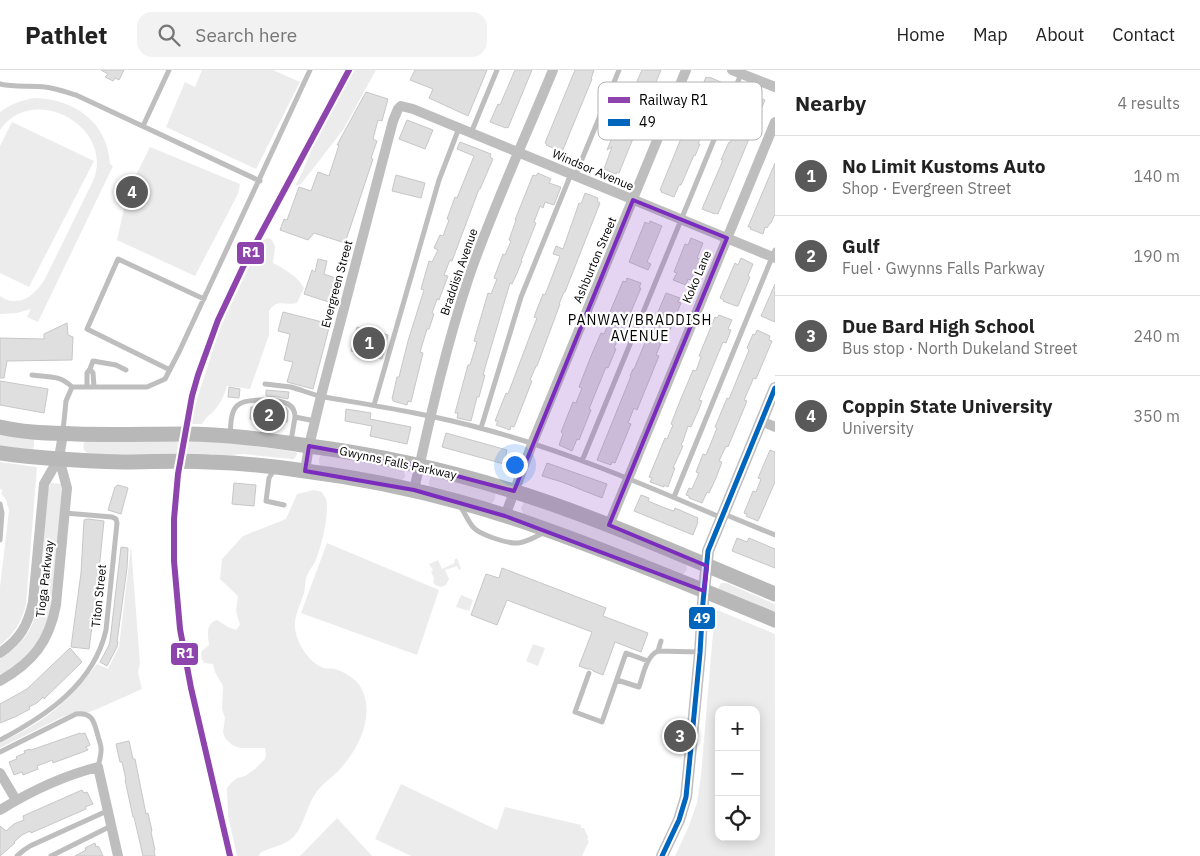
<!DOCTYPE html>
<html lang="en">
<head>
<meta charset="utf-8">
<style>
  body { margin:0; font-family:"IBM Plex Sans",sans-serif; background:#f2f2f2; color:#222 }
  .controls { position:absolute; right:15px; bottom:15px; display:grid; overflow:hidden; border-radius:10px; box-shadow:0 2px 12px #0003 }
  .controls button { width:45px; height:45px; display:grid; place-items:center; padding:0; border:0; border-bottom:1px solid #e0e0e0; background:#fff; color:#222; font:25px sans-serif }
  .you { position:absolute; left:514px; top:394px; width:18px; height:18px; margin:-12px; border:4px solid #fff; border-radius:50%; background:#1a73e8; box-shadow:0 0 0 8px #1a73e833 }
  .badge { display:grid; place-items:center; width:32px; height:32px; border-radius:50%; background:#595959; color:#fff; font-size:16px; font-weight:700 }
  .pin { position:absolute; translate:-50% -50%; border:2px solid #fff; box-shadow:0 1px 5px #0006 }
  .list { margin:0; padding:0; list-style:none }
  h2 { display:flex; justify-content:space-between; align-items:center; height:65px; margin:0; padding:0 20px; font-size:21px }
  h2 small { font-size:16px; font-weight:400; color:#767676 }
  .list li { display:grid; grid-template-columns:32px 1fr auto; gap:15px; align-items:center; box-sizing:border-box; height:80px; padding:0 20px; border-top:1px solid #e0e0e0 }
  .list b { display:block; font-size:19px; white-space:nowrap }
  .list p { margin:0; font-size:16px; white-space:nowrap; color:#767676 }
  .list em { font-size:16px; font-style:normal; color:#767676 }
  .icon { flex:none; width:28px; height:28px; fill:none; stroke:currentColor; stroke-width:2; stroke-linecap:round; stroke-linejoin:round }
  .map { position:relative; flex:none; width:775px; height:786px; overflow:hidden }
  header { display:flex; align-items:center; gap:30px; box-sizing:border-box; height:70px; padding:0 25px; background:#fff; border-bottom:1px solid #e0e0e0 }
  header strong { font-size:24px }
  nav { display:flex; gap:28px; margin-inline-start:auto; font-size:18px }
  .search { width:350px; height:45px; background:#f2f2f2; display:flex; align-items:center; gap:12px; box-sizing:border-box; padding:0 18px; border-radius:15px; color:#767676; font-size:19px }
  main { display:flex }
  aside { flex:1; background:#fff }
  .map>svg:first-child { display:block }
</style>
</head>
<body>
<header>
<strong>Pathlet</strong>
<div class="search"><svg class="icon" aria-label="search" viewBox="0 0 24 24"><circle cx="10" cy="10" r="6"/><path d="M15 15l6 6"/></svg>Search here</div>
<nav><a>Home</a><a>Map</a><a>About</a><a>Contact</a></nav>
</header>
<main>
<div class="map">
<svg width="775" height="786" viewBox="0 0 775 786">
  <rect width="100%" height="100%" fill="#fff"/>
  <path fill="#ececec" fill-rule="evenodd" d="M202,0H273L300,12L256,99L166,57L185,12L195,17Z
    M354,0H376L343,60L301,114L295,116L302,103L313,75Z
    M35,28C75,29 108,53 110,94L113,96L38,252L27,247L31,239L17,243L0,244V226C5,229 10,232 15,231C29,231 40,218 46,207L93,111C116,56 32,12 0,60V42C11,34 22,30 35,28Z
    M12,52L94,91L29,217L0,203V76Z
    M150,77L240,114L238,124L195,206L117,170L128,121Z
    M268,168L272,170L275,176L273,193C285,199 298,207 304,218L297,233C285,236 277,228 269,241V265L250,319L227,316C225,324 220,335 213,342C208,346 205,348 202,354H189L220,258L260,173L263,170Z
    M0,362L34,369V377L32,380L0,379Z
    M85,370L226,372L296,382L297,385L294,389H291L243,384L219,386L91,384C83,383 82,377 85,370Z
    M322,384L404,399L405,407L401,411L321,396C318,393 318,388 322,384Z
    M0,392L37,397L26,534C22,551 14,565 0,575V517L9,440L6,430L1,423L3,421L1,419H0Z
    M432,406L495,422C496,427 495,432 490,434L431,418C427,414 429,410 432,406Z
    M51,413L62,414L52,542L39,570L27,586L0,607V589C12,581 23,572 30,559C40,540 40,517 42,495C44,469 46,444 48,418Z
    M314,420L322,422C322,423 326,428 326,429C330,443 321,478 315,492C312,497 308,502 306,508C305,513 305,519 304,523C301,533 296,542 295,552C293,568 308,593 324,598C327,599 331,598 335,599C344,602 355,608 360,616C375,641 362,672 345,693C337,705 321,713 314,726C306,738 303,760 291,769C283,776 270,777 260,783L259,786H237L228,746L227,718L231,713L237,708L245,706L255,699L265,689L266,684L265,678H240L232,675L225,668L223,662L225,648L222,639L223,616L215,602L213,594L204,593L202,589L201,582L209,575C208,565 205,554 217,550L228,557L236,560L240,555L236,541L238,526L220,509L222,489L243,466L286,449L297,424Z
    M527,431L686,493L687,500L682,505L523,444L521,438L524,432Z
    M327,473L439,520L417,585L301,543Z
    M131,476L140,593L138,602L142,619L95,640L89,642H78L62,647L0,678V673C13,666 26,660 38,652C61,638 81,615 97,594L108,599L119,577Z
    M457,488L461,499L459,500L457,496L445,500L449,509L446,515L441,517L435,515L433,512L434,509L431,501L433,500L429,494L438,490L442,499L455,493L454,490Z
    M721,513H726L775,534V546L719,522L718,518Z
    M461,525L473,530L469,541L456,537Z
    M715,539L775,564V786H675L688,758L697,733L701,705ZM719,640H756V767H719Z
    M533,574L545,578L538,596L526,591Z
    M401,714L497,760L505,737L581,755V758H584L588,767L587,770L589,771L582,786H411L375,769Z
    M337,748L372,786H300L304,782Z"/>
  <path fill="#dfdfdf" stroke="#c7c7c7" d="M101,0H124L119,10L115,8L113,11L105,7L108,4Z
    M415,0H487L468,46L429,28L433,19L410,10Z
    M515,0H532L508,58L506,57V58L490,52L498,34L500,35Z
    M575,0H594L591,9H592L562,82L546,75L547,74L545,73Z
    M642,0H661L621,98L619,103L617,102L616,104L604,99L612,77L607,80L625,36L627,37L629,31L631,32L636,19L634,18Z
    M706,7L708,8L709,7L721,12L719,18L720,19L718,25V26L698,74H700L695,86L694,85L681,115H679L674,127L661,122L662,121L660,120Z
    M366,22L388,29L382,51L378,50L373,69L377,71L371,88L373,89L345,173L314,163L308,170L280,160L284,149L287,150L299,117L311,121L318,102L329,106L339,75H337Z
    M747,23L765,30L718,144L716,143L715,144L702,139L723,90H721L729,72L730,73L738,54L735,53Z
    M407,50L433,60L425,79L399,69Z
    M460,72L491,84L490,87L493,89L480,119H479L452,191L450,190L444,205L448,206L439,230L437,229L432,243L434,244L429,259H427L420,282L423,283L411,332L408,331L407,335L393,331V329H392L397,307H399L408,271L424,220L421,219L429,191L432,192L438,180L434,178L440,165L443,166L449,150L447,149L455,127L457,128L474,86L457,79Z
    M775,93V144L771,153H770L767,158L765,157L763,164L750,159L751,157H748Z
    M538,103L551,109L549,113L561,117L554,135L545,132L543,138L540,136L534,152L536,153L521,191H522L517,203L512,214L510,213L487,291L483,305H485L479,327H477L471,351L457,348L458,343H455L468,295H470L477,272L474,271L488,223L491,224L497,209L494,208L503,184L505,185L511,171L509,170L516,150H515L533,105L536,106Z
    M396,105L425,113L421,128L392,121Z
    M585,123L598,128L597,131L600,133L565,222H564L559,234H560L537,296H536L530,310L532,311L514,357L511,356L510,360L496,355L498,351H495L506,323L508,324L531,263L537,248L534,247L543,224L545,225L560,186L553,184L556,176L563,179L579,133L581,134Z
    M650,151L662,156L647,192L651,194L648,200L629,192L645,152L649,154Z
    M691,168L703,173L697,188L700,189L691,210L688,209L686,215L673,210L677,203L674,202L685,174L688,175Z
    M741,188L753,194L748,206L750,207L738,236H736L723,231L724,230L720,228L735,193L738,195Z
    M318,189L327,191L324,204L341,210L335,234L304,224L312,200L315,202Z
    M627,208L641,213L639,218H641L625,256L624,255L614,278L616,279L608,298L606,297L589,339L591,340L579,370L577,369L572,381L559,375L563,364L561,362L573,332L576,333L582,318L579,317L591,286L601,263L604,264L610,250L607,249L623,211L626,212Z
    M775,214V252L761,246Z
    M666,223L680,228L678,232L681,233L665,272L662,271L656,285L659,286L637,340L634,338L628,353L631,354L615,393L612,392L611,395L597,390L631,306H630L633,299H634Z
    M283,242L330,254L313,319L287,312L293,292L284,290L290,264L278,261Z
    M719,245L732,250L728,259L731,260L726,273L723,272L699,330L702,331L699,339L691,357L688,356L683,371L681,375L683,376L673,398H675L673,403L668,417L664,415V417L650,412L652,408L649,407L665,368L667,369L673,355L671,354L680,331L693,300L696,301L701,287L699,286L715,247L717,248Z
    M67,253L68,265L73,267L72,290L7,291L4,308H0V268L44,269V264Z
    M357,257L388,265L382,289L351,281Z
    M757,260L770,266L769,270L772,271L756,309L753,308L752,312L744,330L747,331L728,377L726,376L719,391L722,392L716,408L709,423L707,422L702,433L689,428V426L686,425L689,418L692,419L695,412L699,403L696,402L703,384L706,385L717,358L715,357L727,328L729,329L749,280L747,278L753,264L755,265Z
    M0,311L48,319L44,343L0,335Z
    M229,317L240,319L239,328L228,327Z
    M266,320L289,322L288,329L278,327L266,326Z
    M265,334L277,335L287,338L286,340H288L287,352L250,349L251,337L264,338Z
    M346,339L371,343L370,349L411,357L407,374L370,366L372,356L345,351Z
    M446,363L507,380L504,394L442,377Z
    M770,380L775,382V412L758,451L746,446L747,444L744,443L753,421L756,422L761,409L758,408Z
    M547,393L607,414L602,428L562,412L542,406Z
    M234,413L256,415L254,436L232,434Z
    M118,415L128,418L121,444L108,440L115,417Z
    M641,425L649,428L648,431L665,438L674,441L675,438L698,448L697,451L698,452L693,465L634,441Z
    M88,449L104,451L100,490V507H99L96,526L89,579L71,577L81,503L84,450Z
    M737,468L747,472L749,468L775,479V498L732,481Z
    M121,477L128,478L127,498L117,572H118L117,577L107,596L100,592L109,575L110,571Z
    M502,498L606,538L603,546L648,563L641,582L615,572L603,605L593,601L591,599H587L579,596L592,562L507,530L497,555L471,545L486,504L499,508Z
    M70,578L82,592L44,629L43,627L37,633L29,637L30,639L15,647L0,653V634L27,619Z
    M80,663L81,664L85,663L90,675L86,677L88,680L53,693L52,690L45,693L37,696L38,699L23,705L22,702L14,705L9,692L17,689L16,687L25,683L24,681L30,679L31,680L34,679Z
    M129,671L133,689H135L146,744L148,743L152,761L151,762L155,780H154L155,786H143L134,747H133L125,710H126L122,692H120L116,674Z
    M82,720L84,723L87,722L93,734L85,737L86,739L31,763L30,761L22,765L14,772L15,773L0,786V756L6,761L14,754L24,750L23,746Z
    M95,773L96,777L97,776L99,777L103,786H75L86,780L85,778Z"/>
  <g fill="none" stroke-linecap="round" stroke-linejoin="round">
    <path stroke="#bebebe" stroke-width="5" d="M0,14C15,18 30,15 45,17C55,18 66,22 76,25L260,111
      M143,56L169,0
      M471,63L497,0
      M575,106L619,0
      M90,299L93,291L116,295L126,300
      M170,300L87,259L118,189L204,229
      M32,305C48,307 60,305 72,317
      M265,314C273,315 283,316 291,317C302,320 313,325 324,327C376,336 429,344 480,358C563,380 643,414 722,448
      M87,317V303L90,299L93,303L94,317
      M374,335L439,110L459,58
      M481,358L521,227L571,104
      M63,361L66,331L72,317H147L165,309L179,282L310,0
      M230,365C231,356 230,341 238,335C245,328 279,329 288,334C293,337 295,341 295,347L315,351
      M291,371L295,347
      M582,391L741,4
      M274,400L269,408L266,431L284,435
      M674,427L775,180
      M0,434L2,443L0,470
      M459,435C465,442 468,452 474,458C481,465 508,474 518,473C527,472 535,467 543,463
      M724,444L775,465
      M658,581L661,571
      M589,603L575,642L602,652L626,583L648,591
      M617,610L639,617C643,606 646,586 658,581L699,582
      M0,670C46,646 94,614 106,560L117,453L116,449L112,447L65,443
      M0,682L76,644C93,642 94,652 98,666C99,671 102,676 101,681C101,686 99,692 98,697
      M17,786L24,780L30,776L107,741
      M51,786L111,756"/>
    <path stroke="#bebebe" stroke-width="10" d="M732,0L775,17
      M761,351L775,357
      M305,401L309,376L321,326L393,51L398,39L401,36L413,39L775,188
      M414,420C430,348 446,275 470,204C494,135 525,68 553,0
      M505,446L532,374L686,0
      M609,455L775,52
      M0,583C20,569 28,555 33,532L44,414L59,388
      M0,611C33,592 49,572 56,535L67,418L59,388L63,364
      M0,703L16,730
      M0,740C31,721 62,706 98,697L118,786"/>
    <path stroke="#bebebe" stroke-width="12" d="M662,786L679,750L686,727L690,687L700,583L703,532L708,481L775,318"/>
    <path stroke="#b8b8b8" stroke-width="15" d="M0,357C25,363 51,363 76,364C112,365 148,364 185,364C226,364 268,370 309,376C378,385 446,400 513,421C602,449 688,488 775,524
      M0,383C41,389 83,391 124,392C152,392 181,390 209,392C241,393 273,396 305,401C385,411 463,430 539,457C619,485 697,518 775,550"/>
    <g stroke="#fff" stroke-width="9">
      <path id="bus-1" d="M662,786L679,750L686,727L690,687L700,583L703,532L708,481L775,318"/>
    </g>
    <use href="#bus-1" stroke="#0065bd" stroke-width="5"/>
    <g stroke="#fff" stroke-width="10">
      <path id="rail-1" d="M230,786L191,618L180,559L174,491V449L178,404L192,326L198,305L218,250L244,195L349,0"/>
    </g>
    <use href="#rail-1" stroke="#8e44ad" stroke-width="6"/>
  </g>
  <path fill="#7b2cbf" fill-opacity="0.2" stroke="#7b2cbf" stroke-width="4" stroke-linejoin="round" d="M633,130L727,168L609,455L707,496L704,521L505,446L414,420L305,401L309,376L419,396L514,421Z"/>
  <g text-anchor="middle" stroke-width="4.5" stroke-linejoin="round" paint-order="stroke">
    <g font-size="12" fill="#000" stroke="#fff">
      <text transform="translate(593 100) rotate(23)" y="4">Windsor Avenue</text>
      <text transform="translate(595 190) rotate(-67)" y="4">Ashburton Street</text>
      <text transform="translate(459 202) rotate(-71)" y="4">Braddish Avenue</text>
      <text transform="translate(697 207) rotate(-67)" y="4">Koko Lane</text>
      <text transform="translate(337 214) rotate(-75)" y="4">Evergreen Street</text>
      <text transform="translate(398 393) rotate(12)" y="4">Gwynns Falls Parkway</text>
      <text transform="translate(45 509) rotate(-83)" y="4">Tioga Parkway</text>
      <text transform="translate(99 526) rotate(-84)" y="4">Titon Street</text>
    </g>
    <g font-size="14" letter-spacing="1" fill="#000" stroke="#fff">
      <text x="640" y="255">PANWAY/BRADDISH<tspan x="640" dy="16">AVENUE</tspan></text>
    </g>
  </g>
  <rect x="598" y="12" width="164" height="58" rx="8" fill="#fff" stroke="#b2b2b2" stroke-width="1"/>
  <rect x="608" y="27" width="22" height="6" fill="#8e44ad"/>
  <rect x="608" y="49" width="22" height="7" fill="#0065bd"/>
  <g font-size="14" fill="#000">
    <text x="639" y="35">Railway R1</text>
    <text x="639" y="57">49</text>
  </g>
  <g stroke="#fff" stroke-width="2">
    <rect x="236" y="171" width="29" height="24" rx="5" fill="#8e44ad"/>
    <rect x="688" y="536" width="28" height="24" rx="5" fill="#0065bd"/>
    <rect x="170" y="572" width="29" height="24" rx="5" fill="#8e44ad"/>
  </g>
  <g font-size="14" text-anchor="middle" font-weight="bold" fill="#fff">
    <text x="251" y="187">R1</text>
    <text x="702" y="553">49</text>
    <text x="185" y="588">R1</text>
  </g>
</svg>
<div class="controls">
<button>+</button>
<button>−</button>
<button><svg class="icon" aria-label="locate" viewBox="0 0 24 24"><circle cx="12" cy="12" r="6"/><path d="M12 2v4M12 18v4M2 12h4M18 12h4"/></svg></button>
</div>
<div class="you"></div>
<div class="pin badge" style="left:369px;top:273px">1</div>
<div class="pin badge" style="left:269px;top:345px">2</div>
<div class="pin badge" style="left:680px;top:666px">3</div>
<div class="pin badge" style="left:132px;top:122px">4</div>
</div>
<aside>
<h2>Nearby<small>4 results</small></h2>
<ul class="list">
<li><span class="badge">1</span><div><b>No Limit Kustoms Auto</b><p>Shop · Evergreen Street</p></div><em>140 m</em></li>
<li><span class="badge">2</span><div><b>Gulf</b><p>Fuel · Gwynns Falls Parkway</p></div><em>190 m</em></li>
<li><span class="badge">3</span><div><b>Due Bard High School</b><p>Bus stop · North Dukeland Street</p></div><em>240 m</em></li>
<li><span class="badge">4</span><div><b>Coppin State University</b><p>University</p></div><em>350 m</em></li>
</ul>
</aside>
</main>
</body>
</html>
